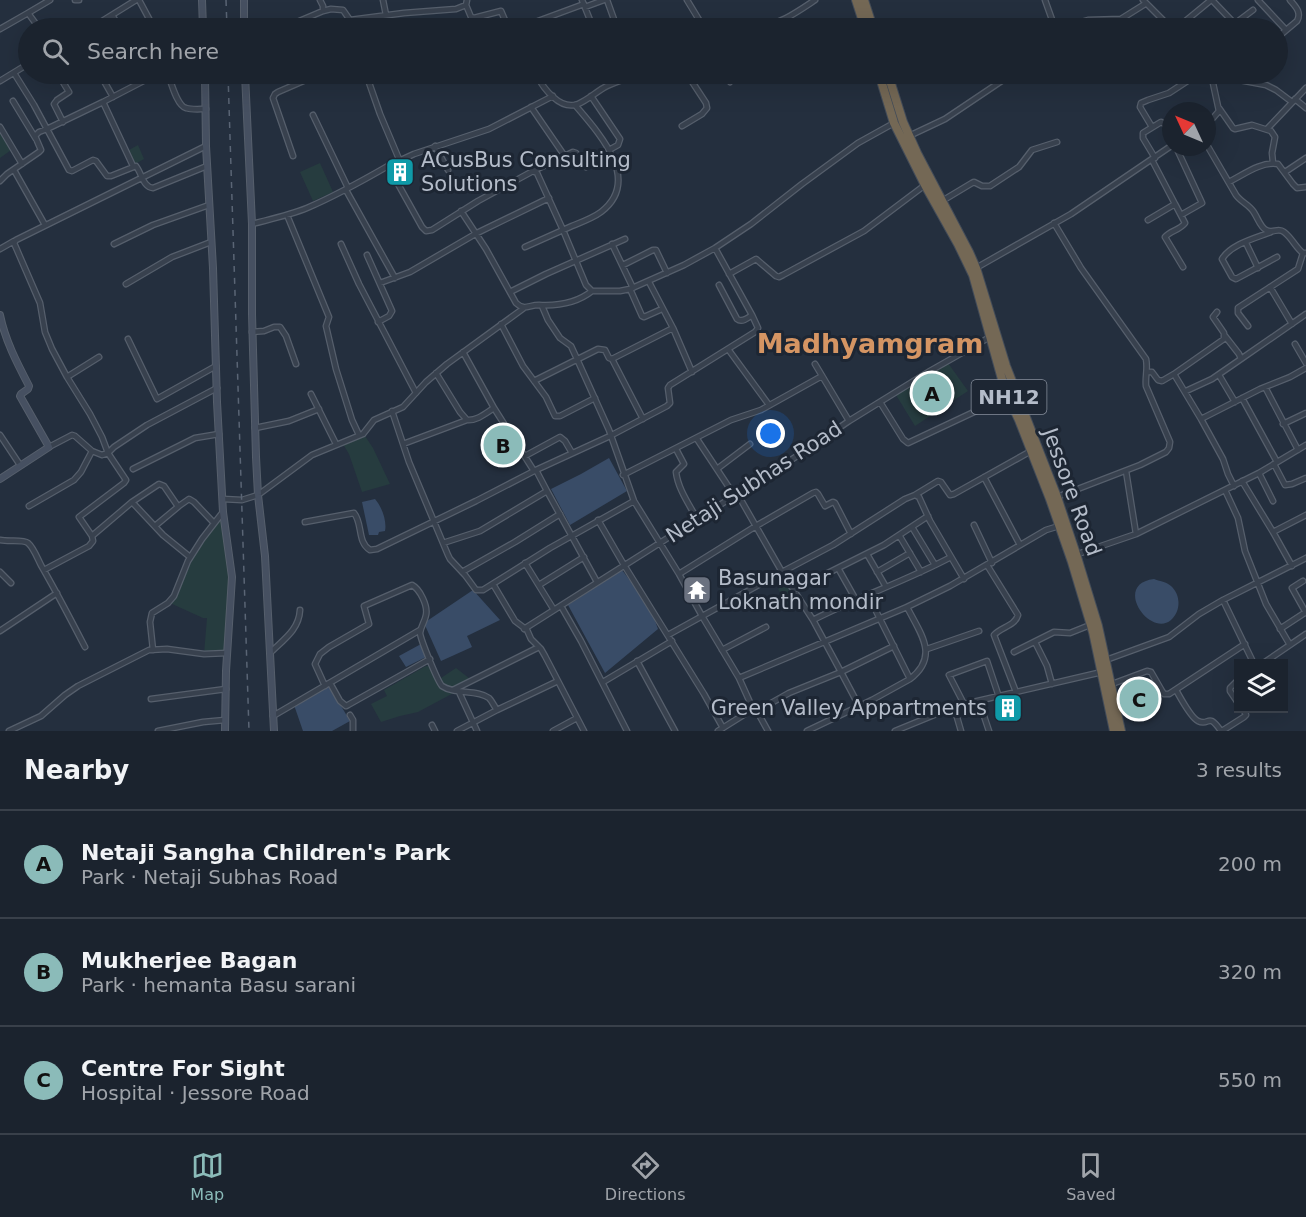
<!DOCTYPE html>
<html lang="en">
<head>
<meta charset="utf-8">
<style>
  body { margin:0; font-family:"DejaVu Sans",sans-serif; background:#282f3a; color:#f1f3f6 }
  .controls { position:absolute; right:18px; bottom:18px; display:grid; overflow:hidden; border-radius:0px; box-shadow:0 6px 24px #0002 }
  .controls button { width:54px; height:54px; display:grid; place-items:center; padding:0; border:0; border-bottom:2px solid #39404a; background:#1b232e; color:#f1f3f6; font:30px sans-serif }
  .compass { position:absolute; left:1162px; top:102px; width:54px; height:54px; border-radius:50%; background:#1b232e; box-shadow:0 6px 24px #0002; rotate:314deg }
  .you { position:absolute; left:771px; top:434px; width:21px; height:21px; margin:-15px; border:4px solid #fff; border-radius:50%; background:#1a73e8; box-shadow:0 0 0 9px #1a73e833 }
  .badge { display:grid; place-items:center; width:39px; height:39px; border-radius:50%; background:#8bbbb9; color:#111; font-size:20px; font-weight:700 }
  .pin { position:absolute; translate:-50% -50%; border:3px solid #fff; box-shadow:0 2px 6px #0006 }
  .list { margin:0; padding:0; list-style:none }
  h2 { display:flex; justify-content:space-between; align-items:center; height:78px; margin:0; padding:0 24px; font-size:26px }
  h2 small { font-size:20px; font-weight:400; color:#a0a4aa }
  .list li { display:grid; grid-template-columns:39px 1fr auto; gap:18px; align-items:center; box-sizing:border-box; height:108px; padding:0 24px; border-top:2px solid #39404a }
  .list b { display:block; font-size:22px; white-space:nowrap }
  .list p { margin:0; font-size:20px; white-space:nowrap; color:#a0a4aa }
  .list em { font-size:20px; font-style:normal; color:#a0a4aa }
  .icon { flex:none; width:33px; height:33px; fill:none; stroke:currentColor; stroke-width:2; stroke-linecap:round; stroke-linejoin:round }
  .map { position:relative; flex:none; width:1306px; height:731px; overflow:hidden }
  .search { position:absolute; background:#1b232e; box-shadow:0 6px 24px #0002; left:18px; right:18px; top:18px; height:66px; display:flex; align-items:center; gap:15px; box-sizing:border-box; padding:0 21px; border-radius:33px; color:#a0a4aa; font-size:22px }
  .sheet { height:402px; background:#1b232e }
  nav { display:flex; justify-content:space-around; align-items:center; box-sizing:border-box; height:84px; border-top:2px solid #39404a; background:#1b232e; font-size:16px; color:#a0a4aa }
  nav a { display:grid; justify-items:center; gap:3px }
  nav .on { color:#8bbbb9 }
  .map>svg:first-child { display:block }
</style>
</head>
<body>
<div class="map">
<svg width="1306" height="731" viewBox="0 0 1306 731">
  <rect width="100%" height="100%" fill="#242f3e"/>
  <path fill="#263c3f" d="M1,124L14,148L0,158V125Z
    M138,145L144,159L135,164L129,150Z
    M320,163L333,192L313,201L300,172Z
    M948,363L968,391L915,426L896,395Z
    M500,430L515,454L507,459L491,436Z
    M365,436L373,448L390,484L362,492L349,454L343,444Z
    M221,516L229,566V614L227,653L204,654L207,618H203L170,603C181,591 185,574 192,560C199,544 211,530 221,516Z
    M786,584L801,607L791,612L778,589Z
    M430,665L441,678L456,668L474,682L418,712L400,716L381,722L371,704L387,696L384,690L424,667Z"/>
  <path fill="#394c67" d="M609,458L627,491L570,525L551,489L581,474Z
    M375,499C382,507 387,521 385,531L379,532L378,535H369L362,502Z
    M622,570L650,607L658,629L605,673L568,605Z
    M1154,579C1159,581 1167,582 1171,586C1181,595 1181,611 1171,620C1150,638 1112,584 1154,579Z
    M473,590L500,620L467,636L472,647L441,661L424,623Z
    M421,644L428,656L406,667L399,656Z
    M328,684L350,721L332,731H303L294,705Z"/>
  <g fill="none" stroke-linecap="round" stroke-linejoin="round">
    <g stroke="#565f6c" stroke-width="7">
      <path id="street" d="M75,0H79
        M139,0L154,28
        M383,0L386,15
        M582,0L592,25L590,28
        M607,0L616,25
        M687,0L704,28
        M1045,0L1055,28
        M1143,0L1171,28
        M1212,0L1235,24
        M1258,0L1286,30
        M466,5L471,17L474,18L501,11L507,25L508,26L516,24L519,28
        M585,7L604,0
        M323,11L331,9L343,10L350,20L352,28
        M28,13L50,0
        M112,15L120,28
        M350,20L404,13L456,9L466,5L467,0
        M91,28L136,0
        M288,28L297,22L323,11V6L320,0
        M537,28L536,24L538,21L584,4
        M756,28C779,25 797,12 815,0
        M1067,28L1081,22L1088,20L1121,19L1145,4
        M1177,28L1211,0
        M1229,28L1253,10
        M0,29L28,13L39,28
        M1278,37L1297,21C1302,12 1295,6 1290,0
        M14,73L34,105L69,170L72,171L93,160L96,161L107,176H111L136,166C142,174 143,187 153,188L207,166
        M58,74L69,92L57,100L54,104L63,122
        M100,74L113,97
        M168,74C171,82 177,106 186,108C192,110 200,109 206,109
        M366,74L380,114L399,159
        M536,74C543,88 560,111 578,104C588,100 597,91 607,86C618,81 630,77 642,74
        M726,74L730,82
        M754,74L757,78
        M1232,74L1234,79L1266,85L1276,90L1292,102
        M466,80L487,74
        M0,81L28,64
        M591,96L620,139L618,145L609,150
        M1295,99L1306,108
        M13,101L36,139
        M103,102L133,166
        M531,107L564,155
        M1219,108L1233,128L1235,129L1252,125L1271,131L1275,137L1272,153L1273,163
        M313,115L348,188
        M1207,121L1213,118L1219,111L1211,74
        M682,126L702,114L707,108L706,103L687,74
        M0,127L22,164
        M1152,127L1140,107L1141,103L1148,100L1169,93L1198,74
        M1267,129L1306,88
        M909,136L945,119L1012,74
        M1207,145L1236,195C1241,202 1248,204 1253,211C1257,216 1260,227 1266,230C1273,234 1278,227 1284,232C1292,238 1296,248 1303,253H1306
        M206,146L16,240L14,243L40,303L45,332L52,349L67,377L90,414L102,437L108,453L126,480L124,483L79,517L92,536L132,502L159,484L164,486L177,505L179,506L189,499L194,502L214,523
        M435,146L448,170
        M1176,147L1202,203L1181,215
        M293,156L273,98L275,94L278,92L308,79V74
        M1155,158L1143,138V133L1161,122L1165,124L1171,136
        M388,166L414,154L489,129L553,96
        M14,170L45,225
        M533,171L573,152L576,153L586,167
        M1285,172L1306,158
        M0,181L7,174L39,152L41,150L35,136L39,132L47,129L103,102L157,74
        M1229,182C1243,175 1261,161 1278,164L1293,184L1297,188L1306,187
        M346,190L395,278
        M942,201L972,183L974,182L982,186H990L1019,167L1032,150L1057,142
        M1175,204L1185,223C1180,230 1170,231 1165,237L1183,267
        M461,211L486,249L516,303C525,311 528,305 539,305C558,306 577,303 592,291
        M287,215L329,317L326,326L336,369L352,420L359,435
        M1148,220L1175,204L1152,160
        M1054,223L1081,268L1146,359C1148,369 1145,377 1146,386L1170,442L1169,448L1166,452L1140,465L1057,497
        M252,224C271,219 290,215 307,208C335,196 362,181 388,166L422,227L426,231L432,230L478,201L533,171L537,173L563,230L586,285L592,291H620L630,289L684,265L715,248L751,224L802,184L858,143L894,123
        M1271,232C1256,238 1231,244 1222,259L1232,277L1236,279L1277,257
        M1246,243L1258,268
        M114,244L153,225L209,205
        M341,244L359,284L416,393
        M612,244L633,288
        M525,247C541,240 556,233 572,226C582,222 593,218 601,212C643,180 598,132 575,105
        M0,249L14,241
        M367,255L392,311L389,316L378,322
        M623,265L653,250H656L667,273
        M976,268L1071,214L1171,146
        M729,274L756,259L776,276L779,277L783,275L864,231L925,185
        M649,282L673,328L692,372
        M380,283L410,272L477,233L549,198
        M126,284L172,257L211,242
        M719,285L737,319C742,323 748,318 752,315
        M1270,287L1292,324
        M630,289L642,316L644,317L662,309
        M510,292L546,274L625,239
        M542,306L548,320L560,338L571,346L577,359L609,430L634,501L679,574L702,616L739,678L753,709L757,711L768,731
        M501,324L523,366L546,397L555,416H560L595,398
        M1248,326L1238,313V308L1298,269L1303,253
        M252,332L264,331L274,327H280L286,336L296,364
        M128,339L157,399L216,366
        M1295,344L1306,363
        M728,349L769,405
        M463,352L494,408L534,471
        M612,359L643,419
        M1241,359L1306,314
        M815,364L849,421
        M1147,372H1152L1158,380L1162,381L1174,374L1224,339V333L1213,317L1217,312
        M436,373L460,412L467,420C477,421 486,413 494,408
        M1174,374L1201,419L1223,459L1228,474L1234,486
        M1219,375L1235,402
        M67,377L99,357
        M534,381L598,349L605,350L609,358L612,359L673,328
        M1265,387L1298,450
        M1186,391L1212,379L1241,359L1239,354L1225,336
        M311,394L336,444
        M1242,398L1277,462
        M880,402L903,439L908,443L1008,396
        M392,411L409,462L448,555L450,559L465,575L476,590H483L550,548L634,501
        M1201,419L1260,389L1290,377L1306,368
        M1283,424L1306,413
        M255,428L289,421L319,409
        M0,435L20,465
        M697,439L734,495
        M403,444L467,420
        M49,447L72,435L75,436L92,451L102,455L108,453L114,447L147,425L217,388
        M676,449L684,464L676,472C678,489 689,504 697,519
        M525,456L560,437L565,441L572,453
        M1274,464L1285,485L1292,484L1306,478
        M133,469L195,438L219,434
        M717,469L750,444
        M1126,471L1136,534
        M1259,473L1273,501
        M623,475L731,420L761,410L822,376
        M984,477L1020,545
        M1242,481L1273,532
        M1225,490L1238,518L1245,551L1266,604L1290,645
        M547,491L597,582
        M737,493L782,572L813,620L841,672L894,646
        M915,495L938,481L941,482L950,495L954,494L1031,451
        M223,499L242,500L258,495L312,455L363,434L374,420L403,407L426,382L447,364L524,308
        M132,502L163,535L190,557
        M29,506L74,480L81,472L92,451
        M598,520L624,565L704,694L723,728
        M305,522L354,513C363,524 357,542 370,550L377,549L476,501L536,470L610,436L667,406L670,403L668,388L670,385L755,332L758,328L752,315L715,248
        M974,525L992,563
        M155,526L179,506
        M912,527L935,565
        M899,535L921,572
        M0,540C8,542 23,539 28,543C34,548 38,560 42,567C57,593 71,620 85,647
        M443,543L480,531L547,491L536,470
        M867,554L886,587
        M1075,555L1136,534L1259,473L1306,445
        M525,563L554,610
        M987,565L1018,615C1015,626 1001,627 994,635L1016,692
        M1292,566L1273,532L1306,515
        M838,568L856,600
        M44,570L89,546L93,541L92,536
        M0,572L11,583
        M462,572L515,542L560,514
        M877,572L910,553
        M679,574L756,526L813,493L816,492L818,494L825,506L833,502L835,503L851,534
        M1303,581L1292,588L1306,613
        M493,584L515,621L527,630L531,639L541,649L545,656L584,731
        M539,585L584,557
        M794,590L884,545L928,516
        M1223,600L1254,664
        M561,606L581,641L627,731
        M907,607C920,633 940,656 910,679
        M813,620C858,597 906,581 951,557
        M524,629L805,451L849,421L930,371L990,337
        M1280,629L1306,612
        M0,631L57,593
        M668,635L782,572L833,545L905,499L915,495L919,497L930,521L964,579
        M1035,642L1047,666L1052,684
        M927,649L979,631
        M153,650L150,622L152,613L168,603L174,596L188,561L202,539L223,512
        M722,650L766,627
        M1014,652L1054,632L1070,633L1090,625
        M270,653C283,640 299,630 300,610
        M1106,660L1169,637L1199,614L1223,600L1306,558
        M637,661L675,731
        M1262,664L1306,634
        M739,678L907,607L950,586L1046,530L1059,526
        M1238,680L1230,688V691L1238,703
        M603,682L672,641
        M330,683L340,701L346,706L348,705L430,659
        M1112,684L1147,671L1151,672L1162,691L1164,694H1169L1245,644
        M325,686L315,664L320,654L329,647L369,624L364,606L412,585C420,589 428,606 426,615C425,621 421,626 420,633C421,641 438,682 442,686C455,695 477,689 489,698C492,701 494,706 497,710
        M453,690L539,647
        M1176,690C1180,697 1191,718 1198,721C1210,727 1207,711 1221,731
        M459,692L477,731
        M151,699L226,689
        M979,701L989,731
        M964,704L949,675L987,661L999,697
        M954,707L961,731
        M757,711L789,693L841,672L859,706
        M350,715L353,720V731
        M273,716L420,630
        M432,725L435,731
        M9,731L41,716L65,695L78,686L149,650L167,649L204,654L227,653
        M158,731L203,722L225,720
        M457,731L497,710L558,681
        M553,731L577,718
        M718,731L753,709
        M807,731L872,700L910,679L868,595
        M895,731L956,706L1102,672
        M1222,731L1244,717L1246,715L1243,708"/>
    </g>
    <g stroke="#565f6c" stroke-width="8">
      <path id="secondary" d="M202,0L203,28
        M244,28V0
        M205,74L206,146L213,268L217,402L223,512L232,577L226,671L225,731
        M245,74L252,224V314L256,457L258,495L265,556L274,731
        M0,315C5,340 17,363 29,386L28,389L21,394L20,396L49,447L0,479"/>
    </g>
    <g stroke="#434c59" stroke-width="10">
      <path id="highway" d="M856,0L865,28
        M864,0L873,28
        M879,74L894,123L925,185L958,244L973,275L1005,390L1019,420L1050,499L1072,562L1093,632L1114,731
        M888,74L903,122L917,153L969,252L976,268L1006,366L1057,497L1076,554L1098,626L1121,731"/>
    </g>
    <use href="#street" stroke="#38414e" stroke-width="4.5"/>
    <use href="#secondary" stroke="#465061" stroke-width="6"/>
    <use href="#highway" stroke="#746855" stroke-width="8"/>
    <path stroke="#5a6575" stroke-width="1.5" stroke-dasharray="6 6" stroke-linecap="butt" d="M226,0L227,28
      M228,74L249,731"/>
  </g>
  <defs>
    <g id="building-square" transform="scale(1.5)"><rect x="-9" y="-9" width="18" height="18" rx="4" fill="#0f9aa8" stroke="#1d2633"/><path d="M-4-6H4V6H1V3H-1V6H-4ZM-2.5-4.3h1.7v1.8h-1.7ZM.8-4.3h1.7v1.8H.8ZM-2.5-1h1.7V.8h-1.7ZM.8-1h1.7V.8H.8Z" fill="#fff"/></g>
    <g id="temple-square" transform="scale(1.5)"><rect x="-9" y="-9" width="18" height="18" rx="4" fill="#6b7280" stroke="#1d2633"/><path d="M0-6L5-2H3V0L6.5 2.5H4V6H1.5V3h-3V6H-4V2.5H-6.5L-3 0V-2H-5Z" fill="#fff"/></g>
  </defs>
  <g fill-rule="evenodd">
    <use href="#building-square" x="400" y="172"/>
    <use href="#temple-square" x="697" y="590"/>
    <use href="#building-square" x="1008" y="708"/>
  </g>
  <g text-anchor="middle" stroke-width="6" stroke-linejoin="round" paint-order="stroke">
    <rect fill="#1d2633" stroke="#878f9c" stroke-width="1.5" x="971.5" y="380" width="75" height="34" rx="4.5"/>
    <g font-size="20" font-weight="bold" fill="#b4bcc9">
      <text x="1009" y="404">NH12</text>
    </g>
    <g font-size="21" fill="#b4bcc9" stroke="#1d2633" text-anchor="start">
      <text x="421" y="167">ACusBus Consulting<tspan x="421" dy="24">Solutions</tspan></text>
      <text x="718" y="585">Basunagar<tspan x="718" dy="24">Loknath mondir</tspan></text>
      <text x="987" y="715" text-anchor="end">Green Valley Appartments</text>
    </g>
    <g font-size="21" fill="#b4bcc9" stroke="#1d2633">
      <text transform="translate(754 482) rotate(-33)" y="7">Netaji Subhas Road</text>
      <text transform="translate(1072 492) rotate(70)" y="7">Jessore Road</text>
    </g>
    <g font-size="27" font-weight="bold" fill="#d59563" stroke="#1d2633">
      <text x="870" y="353">Madhyamgram</text>
    </g>
  </g>
</svg>
<div class="controls">
<button><svg class="icon" aria-label="layers" viewBox="0 0 24 24"><path d="M12 4l9 5-9 5-9-5zM3 14l9 5 9-5"/></svg></button>
</div>
<svg class="compass" viewBox="-18 -18 36 36"><path d="M0-13l5 13h-10z" fill="#e53935"/><path d="M0 13l5-13h-10z" fill="#a0a4aa"/></svg>
<div class="you"></div>
<div class="pin badge" style="left:932px;top:393px">A</div>
<div class="pin badge" style="left:503px;top:445px">B</div>
<div class="pin badge" style="left:1139px;top:699px">C</div>
<div class="search"><svg class="icon" aria-label="search" viewBox="0 0 24 24"><circle cx="10" cy="10" r="6"/><path d="M15 15l6 6"/></svg>Search here</div>
</div>
<section class="sheet">
<h2>Nearby<small>3 results</small></h2>
<ul class="list">
<li><span class="badge">A</span><div><b>Netaji Sangha Children's Park</b><p>Park · Netaji Subhas Road</p></div><em>200 m</em></li>
<li><span class="badge">B</span><div><b>Mukherjee Bagan</b><p>Park · hemanta Basu sarani</p></div><em>320 m</em></li>
<li><span class="badge">C</span><div><b>Centre For Sight</b><p>Hospital · Jessore Road</p></div><em>550 m</em></li>
</ul>
</section>
<nav>
<a class="on"><svg class="icon" aria-label="map" viewBox="0 0 24 24"><path d="M3 6l6-2 6 2 6-2v14l-6 2-6-2-6 2zM9 4v14M15 6v14"/></svg>Map</a>
<a><svg class="icon" aria-label="directions" viewBox="0 0 24 24"><path d="M12 3l9 9-9 9-9-9zM9 14v-3h6M13 9l2 2-2 2"/></svg>Directions</a>
<a><svg class="icon" aria-label="saved" viewBox="0 0 24 24"><path d="M7 4h10v16l-5-4-5 4z"/></svg>Saved</a>
</nav>
</body>
</html>
